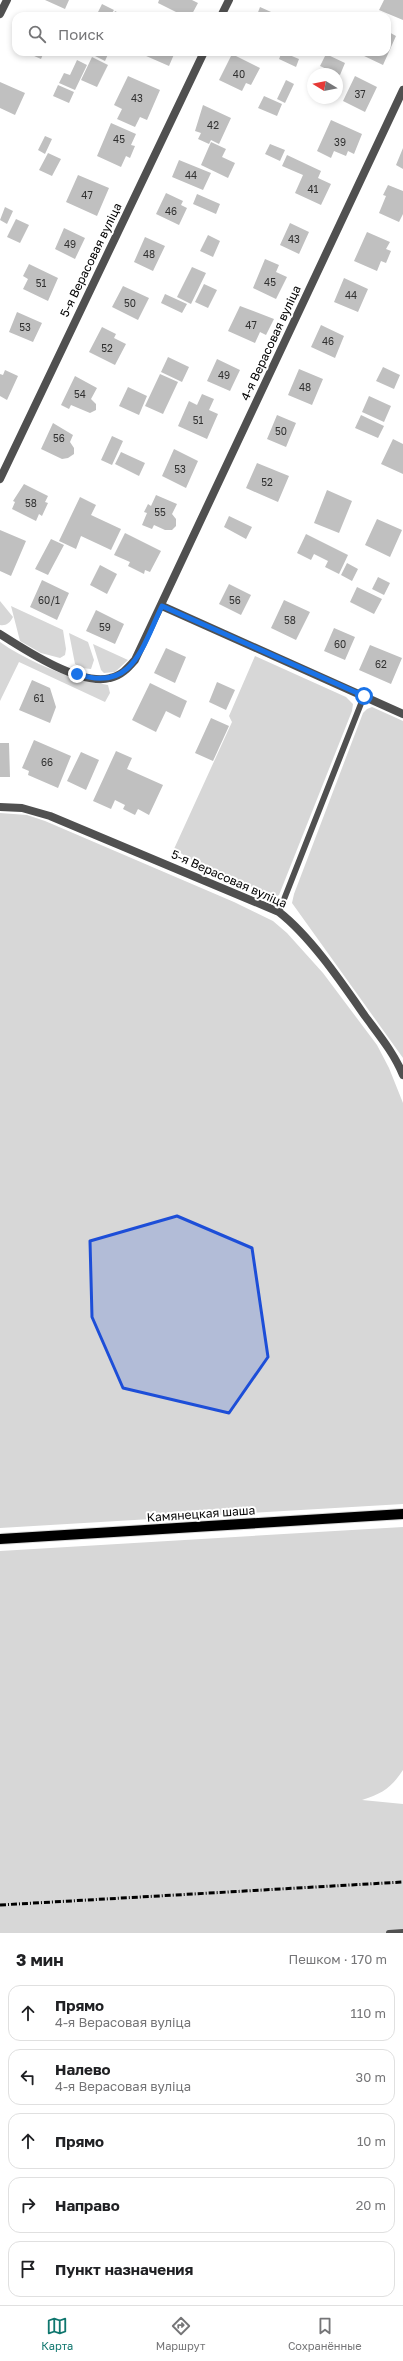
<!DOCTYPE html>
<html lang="ru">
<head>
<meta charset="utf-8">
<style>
  body { margin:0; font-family:"Golos Text",sans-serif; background:#f6f6f6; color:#202124 }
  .compass { position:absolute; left:307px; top:68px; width:36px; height:36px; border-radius:50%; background:#fff; box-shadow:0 2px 6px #0003; rotate:280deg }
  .stop { position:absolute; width:12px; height:12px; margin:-9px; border:3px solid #1a73e8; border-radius:50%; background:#fff }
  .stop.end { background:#1a73e8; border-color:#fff; box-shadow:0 1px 4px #0008 }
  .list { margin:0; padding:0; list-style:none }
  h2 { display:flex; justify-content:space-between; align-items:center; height:52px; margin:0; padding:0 16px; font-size:17px }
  h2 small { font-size:13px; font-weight:400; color:#757577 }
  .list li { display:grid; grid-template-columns:26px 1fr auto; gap:12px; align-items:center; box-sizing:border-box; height:56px; margin:0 8px 8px; padding:0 8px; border:1px solid #e0e0e0; border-radius:12px }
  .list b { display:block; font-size:15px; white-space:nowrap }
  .list p { margin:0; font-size:13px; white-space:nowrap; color:#757577 }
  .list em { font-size:13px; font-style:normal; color:#757577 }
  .icon { flex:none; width:22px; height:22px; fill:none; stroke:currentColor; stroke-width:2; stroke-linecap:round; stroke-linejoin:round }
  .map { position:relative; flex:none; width:403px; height:1933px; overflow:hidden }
  .search { position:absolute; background:#fff; box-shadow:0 2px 6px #0003; left:12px; right:12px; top:12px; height:44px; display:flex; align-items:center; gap:10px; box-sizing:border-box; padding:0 14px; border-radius:12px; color:#757577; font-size:15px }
  .sheet { height:372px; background:#fff }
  nav { display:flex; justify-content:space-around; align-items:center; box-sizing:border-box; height:56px; border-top:1px solid #e0e0e0; background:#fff; font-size:11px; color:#757577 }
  nav a { display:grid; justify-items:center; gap:2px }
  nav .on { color:#0f766e }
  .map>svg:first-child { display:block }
</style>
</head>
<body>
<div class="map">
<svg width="403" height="1933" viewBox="0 0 403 1933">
  <rect width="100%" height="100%" fill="#fff"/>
  <path fill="#d7d7d7" d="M0,601L13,617C10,623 6,626 0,625Z
    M11,606L63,630L66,649L65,655L60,658L41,653L20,641Z
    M69,633L88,642L94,660L91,669L82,668L75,664Z
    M0,642C24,659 53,671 81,680C90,683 99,683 108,685L110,693L105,702L19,662L0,701Z
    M93,644L128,660L115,672L104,673L101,670Z
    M255,656L346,697L353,704L352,711L279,895L275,897L195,862L174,849L232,722L229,716Z
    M372,707L403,721V1058L292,903L294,894L363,713L367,709Z
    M0,813L27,815L45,821L234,902L273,921L287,933L323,973L377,1045L389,1068L403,1103V1504L0,1528Z
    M403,1527V1770C392,1787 382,1794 362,1800L403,1804V1933H0V1551Z"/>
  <path fill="#c0c0c0" d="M45,0H69L65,9Z
    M159,0H192L198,3L191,16H176L178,13L158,3Z
    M384,0H403V20L379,10Z
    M102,4L114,10L110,16H96Z
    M260,7L280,16H250L252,13L257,15Z
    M115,11L125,16H113Z
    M387,31L396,36L383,65L362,55L363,52H387Z
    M25,52H44L41,59Z
    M95,52H109L105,61L93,55Z
    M137,52H175L169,66Z
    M282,52L299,59L296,67L279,59Z
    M232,54L260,68L251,85L246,83L242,91L219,80Z
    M326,54L345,63L340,75L320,66Z
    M92,57L108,65L97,87L81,80Z
    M77,60L87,65L75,90L59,83L64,73L70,75Z
    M128,76L160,90L147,120L140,117L135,127L117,119L122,109L114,105Z
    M355,76L377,87L365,112L343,101Z
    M286,80L294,84L285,103L277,99Z
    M0,82L25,93L15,115L0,108Z
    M58,85L74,92L69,103L53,96Z
    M264,96L282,104L277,116L258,108Z
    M203,105L231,118L219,144L211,140L209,144L198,139L201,133L195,131Z
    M331,120L362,134L354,154L348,151L346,156L334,151L331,158L317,151Z
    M111,123L136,134L131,145L135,146L130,158L126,156L121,167L97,156Z
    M45,136L52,139L45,154L38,150Z
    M211,142L226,149L222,157L235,163L228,178L201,165Z
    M270,144L285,150L280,161L265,154Z
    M403,148V169L396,165Z
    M48,153L61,159L52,176L39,170Z
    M287,155L321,171L318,178L331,184L321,205L295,193L303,175L282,166Z
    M179,160L211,173L203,190L172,177Z
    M78,175L109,188L97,216L66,202Z
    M388,185L403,191V214L399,222L379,213L386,196L383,195Z
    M166,193L183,201L181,205L187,208L179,225L156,214Z
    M197,194L220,204L216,214L193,204Z
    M5,207L13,211L7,224L0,220Z
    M16,219L29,225L20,243L7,237Z
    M290,223L309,232L299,254L280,245Z
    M64,228L85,238L75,259L55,249Z
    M367,232L390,242L386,249L391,251L386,263L381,261L377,271L354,261Z
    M208,235L220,241L213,257L200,251Z
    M145,237L165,246L153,271L134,262Z
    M265,259L279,265L276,272L287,277L276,299L253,288Z
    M29,264L58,278L48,301L23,289L28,279L23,276Z
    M192,267L206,273L191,304L177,297Z
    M344,278L368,289L358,312L334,302Z
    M204,284L217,290L208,308L195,302Z
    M123,286L149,298L138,320L112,307Z
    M165,294L187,304L182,313L161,303Z
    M240,306L274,319L266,335L260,332L255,343L228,331Z
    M17,312L42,323L33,342L9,332Z
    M321,325L344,336L335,358L311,347Z
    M102,327L116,334L114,338L126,344L115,365L89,352Z
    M168,357L189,367L182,382L161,372Z
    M217,359L240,370L230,391L207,381Z
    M383,367L400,375L394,389L376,381Z
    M299,369L323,379L312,405L288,395Z
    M5,370L18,376L7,400L0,396V374L3,375Z
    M160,374L178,382L163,414L145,406Z
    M75,376L97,388L91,399L96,404V410L90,413L71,405L69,409L61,405Z
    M128,387L147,396L139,415L119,406Z
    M202,394L214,399L209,410L218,414L207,439L178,426L189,401L197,405Z
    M369,396L391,406L384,422L362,412Z
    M277,415L296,423L286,447L267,439Z
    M361,415L384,426L378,438L355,428Z
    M53,423L73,435L70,442L74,448V454L68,458L62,459L41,449Z
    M112,436L123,441L112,465L101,460Z
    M393,439L403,444V474L381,464Z
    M174,449L198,461L186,488L162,476Z
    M121,452L145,463L139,476L115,464Z
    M257,463L289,476L278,502L246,488Z
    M24,484L48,496L45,502L48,503L42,516L39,514L36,521L12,509L15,502L13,501Z
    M327,490L352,501L339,533L314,523Z
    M156,495L177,504L172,514L176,519V526L172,530H165L154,525L152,529L142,525L147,513L144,512L148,504L151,506Z
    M80,497L96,505L91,515L121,529L111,550L81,536L76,549L59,541Z
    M229,516L252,527L246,539L224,527Z
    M377,519L402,530L390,557L365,545Z
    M0,530L26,541L11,576L0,571Z
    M125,533L161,551L150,572L145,570L144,574L128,566L130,562L114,555Z
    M306,534L348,555L339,574L325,567L328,561L314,554L311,560L297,553Z
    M51,539L64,545L48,575L35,569Z
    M347,563L358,569L352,581L341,575Z
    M100,565L117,574L107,594L90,585Z
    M378,577L390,583L384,595L372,589Z
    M42,580L69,593L57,620L30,607Z
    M229,584L251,595L241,615L219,604Z
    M357,587L382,599L374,614L350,602Z
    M284,600L310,612L296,640L271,628Z
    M96,610L124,624L115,644L86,631Z
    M334,628L355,637L345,660L324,651Z
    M370,645L402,658L391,684L359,670Z
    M166,648L186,657L175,683L154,673Z
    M32,680L50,688L56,707L50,723L19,710Z
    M217,682L235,690L226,710L209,702Z
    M150,683L187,701L180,718L166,711L156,732L132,720Z
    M211,718L229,726L213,761L195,753Z
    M34,740L71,756L58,788L28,775L29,771L22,768Z
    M0,743H9L10,777H0Z
    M116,751L132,758L127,769L163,785L149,815L138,809L135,815L123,809L125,805L115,800L111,809L93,801Z
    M81,752L99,760L86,790L67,781Z"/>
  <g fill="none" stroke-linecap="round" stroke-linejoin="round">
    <g stroke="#dbdbdb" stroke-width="12">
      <path id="primary" d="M0,1539L403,1514"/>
    </g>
    <path stroke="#505050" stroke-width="6" d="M279,912L364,696
      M389,1933L403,1932"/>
    <path stroke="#505050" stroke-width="8" d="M0,14L7,0
      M221,16L229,0
      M0,479L204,52
      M162,606L403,714
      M0,634C25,650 80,686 110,678C121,676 128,668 135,660L403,90
      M0,807L22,808L50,816L279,912C311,937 342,983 365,1016C379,1035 394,1053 403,1075"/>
    <use href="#primary" stroke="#000" stroke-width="10"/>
    <path stroke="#000" stroke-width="3" stroke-dasharray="6 2 1 2" stroke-linecap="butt" d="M0,1905L403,1882"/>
  </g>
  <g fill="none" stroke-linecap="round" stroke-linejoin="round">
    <path stroke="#1a73e8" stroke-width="5" d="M77,674C133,693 142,647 162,606L364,696"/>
  </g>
  <path fill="#1d4ed8" fill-opacity="0.2" stroke="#1d4ed8" stroke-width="3" stroke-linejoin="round" d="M177,1216L252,1248L268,1357L229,1413L123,1388L92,1317L90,1241Z"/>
  <g text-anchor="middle" stroke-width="4" stroke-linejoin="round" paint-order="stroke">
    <g font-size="10" fill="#303030">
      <text x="239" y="78">40</text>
      <text x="360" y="98">37</text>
      <text x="137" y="102">43</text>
      <text x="213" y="129">42</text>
      <text x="119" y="143">45</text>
      <text x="340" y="146">39</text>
      <text x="191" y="179">44</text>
      <text x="313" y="193">41</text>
      <text x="87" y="199">47</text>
      <text x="171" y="215">46</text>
      <text x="294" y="243">43</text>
      <text x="70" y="248">49</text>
      <text x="149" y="258">48</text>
      <text x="270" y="286">45</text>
      <text x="41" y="287">51</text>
      <text x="351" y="299">44</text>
      <text x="130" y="307">50</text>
      <text x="251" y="329">47</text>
      <text x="25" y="331">53</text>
      <text x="328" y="345">46</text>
      <text x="107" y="352">52</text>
      <text x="224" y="379">49</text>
      <text x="305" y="391">48</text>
      <text x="80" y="398">54</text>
      <text x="198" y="424">51</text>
      <text x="281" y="435">50</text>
      <text x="59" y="442">56</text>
      <text x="180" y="473">53</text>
      <text x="267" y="486">52</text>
      <text x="31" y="507">58</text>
      <text x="160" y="516">55</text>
      <text x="49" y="604">60/1</text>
      <text x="235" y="604">56</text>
      <text x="290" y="624">58</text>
      <text x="105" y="631">59</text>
      <text x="340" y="648">60</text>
      <text x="381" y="668">62</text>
      <text x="39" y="702">61</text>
      <text x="47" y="766">66</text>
    </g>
    <g font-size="12" fill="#000" stroke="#fff">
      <text transform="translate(91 260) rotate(-64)" y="4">5-я Верасовая вуліца</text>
      <text transform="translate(271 343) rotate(-65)" y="4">4-я Верасовая вуліца</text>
      <text transform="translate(229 879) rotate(24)" y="4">5-я Верасовая вуліца</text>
      <text transform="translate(201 1514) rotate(-4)" y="4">Камянецкая шаша</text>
    </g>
  </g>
</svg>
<svg class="compass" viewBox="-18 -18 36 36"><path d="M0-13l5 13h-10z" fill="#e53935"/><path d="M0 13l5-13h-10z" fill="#757577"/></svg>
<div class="stop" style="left:364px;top:696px"></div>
<div class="stop end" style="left:77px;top:674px"></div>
<div class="search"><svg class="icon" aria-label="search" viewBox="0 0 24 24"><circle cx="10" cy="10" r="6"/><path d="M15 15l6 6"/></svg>Поиск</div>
</div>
<section class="sheet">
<h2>3 мин<small>Пешком · 170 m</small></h2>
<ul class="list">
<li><svg class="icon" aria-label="ahead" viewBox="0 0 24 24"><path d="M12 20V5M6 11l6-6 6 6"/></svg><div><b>Прямо</b><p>4-я Верасовая вуліца</p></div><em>110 m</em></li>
<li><svg class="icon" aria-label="left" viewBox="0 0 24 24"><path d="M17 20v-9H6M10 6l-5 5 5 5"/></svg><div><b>Налево</b><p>4-я Верасовая вуліца</p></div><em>30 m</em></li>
<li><svg class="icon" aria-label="ahead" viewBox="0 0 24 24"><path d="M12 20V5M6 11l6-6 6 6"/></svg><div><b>Прямо</b></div><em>10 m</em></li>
<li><svg class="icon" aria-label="right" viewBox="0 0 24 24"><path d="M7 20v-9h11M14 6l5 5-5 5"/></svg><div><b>Направо</b></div><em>20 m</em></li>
<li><svg class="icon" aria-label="arrive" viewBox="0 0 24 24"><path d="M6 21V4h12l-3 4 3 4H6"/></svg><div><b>Пункт назначения</b></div></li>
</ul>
</section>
<nav>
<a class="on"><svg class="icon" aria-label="map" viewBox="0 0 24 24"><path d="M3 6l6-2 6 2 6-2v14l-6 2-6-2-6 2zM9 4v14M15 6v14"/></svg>Карта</a>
<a><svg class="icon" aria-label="directions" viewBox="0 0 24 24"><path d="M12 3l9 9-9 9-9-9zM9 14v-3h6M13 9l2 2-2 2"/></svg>Маршрут</a>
<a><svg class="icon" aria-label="saved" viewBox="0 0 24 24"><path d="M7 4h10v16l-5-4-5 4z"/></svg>Сохранённые</a>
</nav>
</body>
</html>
